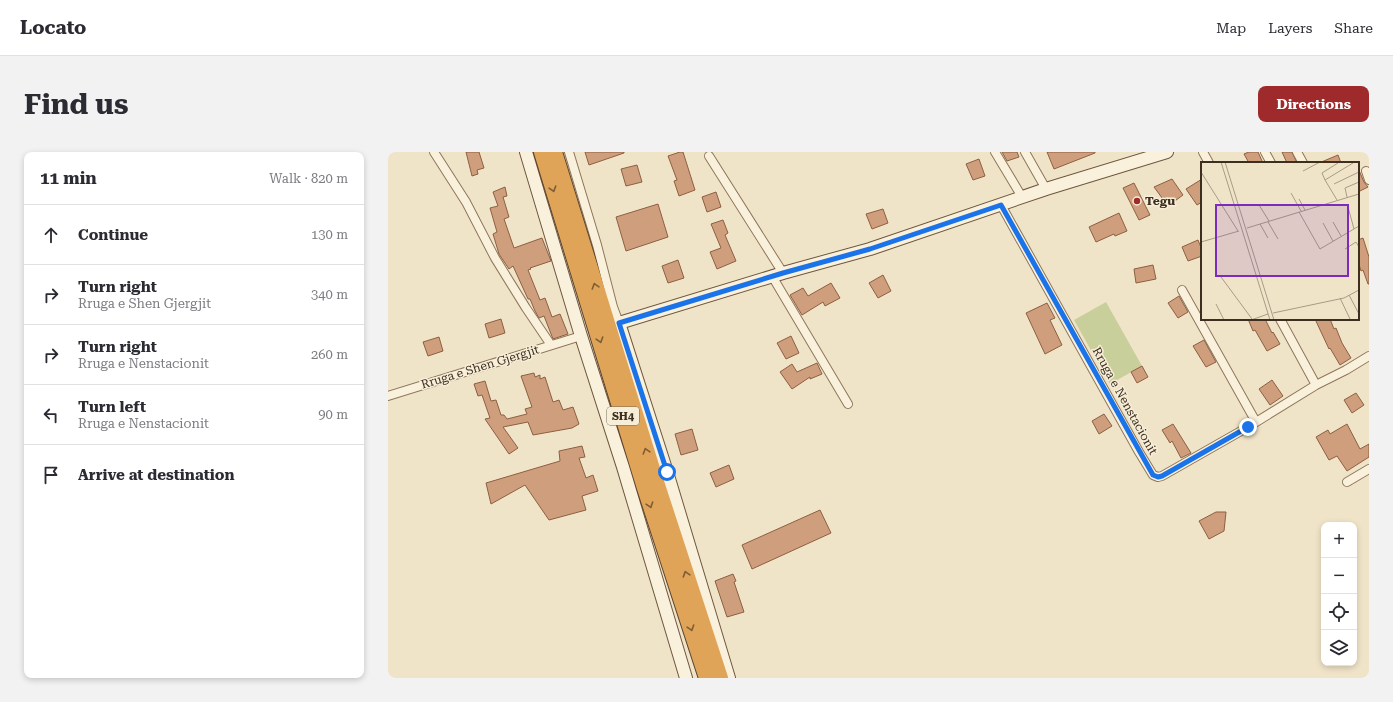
<!DOCTYPE html>
<html lang="en">
<head>
<meta charset="utf-8">
<style>
  body { margin:0; font-family:"Roboto Serif",serif; background:#f2f2f3; color:#2b2b33 }
  .controls { position:absolute; right:12px; bottom:12px; display:grid; overflow:hidden; border-radius:8px; box-shadow:0 2px 6px #0003 }
  .controls button { width:36px; height:36px; display:grid; place-items:center; padding:0; border:0; border-bottom:1px solid #e1e1e2; background:#fff; color:#2b2b33; font:20px sans-serif }
  .stop { position:absolute; width:12px; height:12px; margin:-9px; border:3px solid #1a73e8; border-radius:50%; background:#fff }
  .stop.end { background:#1a73e8; border-color:#fff; box-shadow:0 1px 4px #0008 }
  .list { margin:0; padding:0; list-style:none }
  h2 { display:flex; justify-content:space-between; align-items:center; height:52px; margin:0; padding:0 16px; font-size:17px }
  h2 small { font-size:13px; font-weight:400; color:#7c7c81 }
  .list li { display:grid; grid-template-columns:26px 1fr auto; gap:12px; align-items:center; box-sizing:border-box; height:60px; padding:0 16px; border-top:1px solid #e1e1e2 }
  .list b { display:block; font-size:15px; white-space:nowrap }
  .list p { margin:0; font-size:13px; white-space:nowrap; color:#7c7c81 }
  .list em { font-size:13px; font-style:normal; color:#7c7c81 }
  .icon { flex:none; width:22px; height:22px; fill:none; stroke:currentColor; stroke-width:2; stroke-linecap:round; stroke-linejoin:round }
  .map { position:relative; flex:none; width:981px; height:526px; overflow:hidden; border-radius:8px }
  header { display:flex; align-items:center; gap:24px; box-sizing:border-box; height:56px; padding:0 20px; background:#fff; border-bottom:1px solid #e1e1e2 }
  header strong { font-size:19px }
  nav { display:flex; gap:22px; margin-inline-start:auto; font-size:14px }
  .intro { display:flex; align-items:center; justify-content:space-between; box-sizing:border-box; height:96px; padding:0 24px }
  h1 { margin:0; font-size:28px }
  .button { padding:10px 18px; border-radius:8px; background:#9e2a2b; color:#fff; font-size:14px; font-weight:700 }
  main { display:flex; gap:24px; padding:0 24px }
  aside { flex:1; background:#fff; border-radius:8px; box-shadow:0 2px 6px #0003 }
  .map>svg:first-child { display:block }
</style>
</head>
<body>
<header>
<strong>Locato</strong>
<nav><a>Map</a><a>Layers</a><a>Share</a></nav>
</header>
<div class="intro"><h1>Find us</h1><a class="button">Directions</a></div>
<main>
<aside>
<h2>11 min<small>Walk · 820 m</small></h2>
<ul class="list">
<li><svg class="icon" aria-label="ahead" viewBox="0 0 24 24"><path d="M12 20V5M6 11l6-6 6 6"/></svg><div><b>Continue</b></div><em>130 m</em></li>
<li><svg class="icon" aria-label="right" viewBox="0 0 24 24"><path d="M7 20v-9h11M14 6l5 5-5 5"/></svg><div><b>Turn right</b><p>Rruga e Shen Gjergjit</p></div><em>340 m</em></li>
<li><svg class="icon" aria-label="right" viewBox="0 0 24 24"><path d="M7 20v-9h11M14 6l5 5-5 5"/></svg><div><b>Turn right</b><p>Rruga e Nenstacionit</p></div><em>260 m</em></li>
<li><svg class="icon" aria-label="left" viewBox="0 0 24 24"><path d="M17 20v-9H6M10 6l-5 5 5 5"/></svg><div><b>Turn left</b><p>Rruga e Nenstacionit</p></div><em>90 m</em></li>
<li><svg class="icon" aria-label="arrive" viewBox="0 0 24 24"><path d="M6 21V4h12l-3 4 3 4H6"/></svg><div><b>Arrive at destination</b></div></li>
</ul>
</aside>
<div class="map">
<svg width="981" height="526" viewBox="0 0 981 526">
  <rect width="100%" height="100%" fill="#f0e4c8"/>
  <path fill="#c9cf9b" d="M718,150L754,214L722,232L686,168Z"/>
  <path fill="#cf9f7d" stroke="#8d5f41" d="M78,0H91L96,16L89,18L90,22L84,24Z
    M197,0H236V1L201,13Z
    M292,0H295L307,38L291,44L286,29L289,28L280,4Z
    M614,0H629L631,5L619,9Z
    M659,0H707V1L666,17Z
    M861,0H870L875,11H861L856,2Z
    M894,0H904L909,11H899Z
    M950,3L953,11H931Z
    M591,7L597,24L585,28L578,12Z
    M249,13L254,30L238,34L233,17Z
    M970,16L976,30L980,35L970,40Z
    M784,27L795,43L780,54L766,35Z
    M814,27V50L809,53L798,37Z
    M746,31L762,63L751,68L735,36Z
    M117,35L119,44L115,45L121,65L116,67L126,96L154,86L163,109L142,116L143,117L140,118L152,148L157,146L164,165L172,162L180,182L165,187L156,164L151,166L147,159L142,147H140L125,114L121,117L111,102L105,82L109,80L102,56L110,54L105,40Z
    M328,40L333,55L319,60L314,45Z
    M270,52L280,85L238,99L228,65Z
    M495,57L500,71L484,77L478,62Z
    M731,61L739,79L727,84L726,82L708,90L701,75Z
    M335,68L340,81L337,83L348,109L329,117L322,100L333,96L323,72Z
    M975,86L981,105V132H980L975,118L973,119L970,109V88Z
    M810,88L814,98V104L800,109L794,95Z
    M290,108L296,126L280,131L274,114Z
    M765,113L768,127L748,131L746,117Z
    M495,123L503,139L490,146L481,131Z
    M443,131L452,146L437,154L435,150L414,163L402,143L415,136L420,144Z
    M791,144L800,160L790,166L780,151Z
    M659,151L667,166L662,168L674,193L657,202L638,161Z
    M113,167L117,181L101,186L97,172Z
    M860,167H877L884,181L885,180L892,192L879,199L867,178L865,179Z
    M927,167H942L946,177L948,176L954,191L963,206L952,213L942,196L941,197Z
    M403,184L411,201L398,207L389,191Z
    M51,185L55,199L40,204L35,190Z
    M816,188L828,210L818,215L805,194Z
    M429,211L434,222L422,227V225L404,237L392,220L404,212L409,220Z
    M754,214L760,225L749,231L743,220Z
    M146,221L147,225L152,223V227L157,225L165,250L171,248L175,258L185,255L191,272L184,276L145,283L140,270L115,275L130,296L121,302L97,267L102,266L94,243L90,244L86,232L97,229L103,249L108,248L113,263H116L119,267L139,262L137,257L144,255L133,224Z
    M884,228L895,244L882,253L871,237Z
    M968,241L976,253L964,261L956,248Z
    M716,262L724,274L711,282L704,269Z
    M785,272L803,301L793,306L784,289L782,291L774,278Z
    M959,272L972,297L981,292V305L959,319L949,304L941,308L928,285L940,278L942,282Z
    M304,277L310,298L293,303L287,282Z
    M194,294L197,305L191,306L198,326L205,323L210,339L194,344L198,358L161,368L137,333L103,352L98,331L172,309L171,299Z
    M341,313L346,327L328,335L322,321Z
    M432,358L443,381L364,417L354,393Z
    M828,360H838L836,379L821,387L811,369Z
    M345,422L348,429L346,430L356,460L339,465L327,429Z"/>
  <g fill="none" stroke-linecap="round" stroke-linejoin="round">
    <g stroke="#8d765c" stroke-width="10">
      <path id="street" d="M46,0L78,50L107,106L138,156L163,193
        M181,0L209,93L225,155L231,171
        M607,0L634,45
        M637,0L658,37
        M815,0L821,11
        M877,0L883,11
        M909,0L915,11
        M321,4L395,121
        M978,19L981,28
        M613,53L751,300L765,323L770,325L774,324L860,275L928,233L958,218L981,204
        M384,124L460,252
        M794,138L868,270
        M892,167L928,233
        M0,244L193,184
        M959,330L981,317"/>
    </g>
    <g stroke="#6f573f" stroke-width="14">
      <path id="secondary" d="M138,0L193,184L235,315L298,526
        M341,526L279,320L231,171L395,121L482,97L658,37L779,0"/>
    </g>
    <g stroke="#5b4430" stroke-width="18">
      <path id="highway" d="M154,0L257,336L319,526
        M166,0L269,333L332,526"/>
    </g>
    <use href="#street" stroke="#faf1dc" stroke-width="8"/>
    <use href="#secondary" stroke="#faf1dc" stroke-width="12"/>
    <use href="#highway" stroke="#e0a458" stroke-width="16"/>
  </g>
  <defs><path id="oneway-chevron" d="M-2-3.5L2.5 0L-2 3.5" fill="none" stroke-width="1.6" stroke-linecap="round" stroke-linejoin="round"/></defs>
  <g stroke="#7e5d36">
    <use href="#oneway-chevron" transform="translate(165 37) rotate(73)"/>
    <use href="#oneway-chevron" transform="translate(207 134) rotate(-107)"/>
    <use href="#oneway-chevron" transform="translate(212 188) rotate(73)"/>
    <use href="#oneway-chevron" transform="translate(258 299) rotate(-107)"/>
    <use href="#oneway-chevron" transform="translate(262 353) rotate(72)"/>
    <use href="#oneway-chevron" transform="translate(298 422) rotate(-108)"/>
    <use href="#oneway-chevron" transform="translate(303 476) rotate(72)"/>
  </g>
  <g fill="none" stroke-linecap="round" stroke-linejoin="round">
    <path stroke="#1a73e8" stroke-width="5" d="M279,320L231,171L395,121L482,97L613,53L765,323L770,325L774,324L860,275"/>
  </g>
  <circle fill="#9e2a2b" stroke="#f7eed8" stroke-width="1.5" cx="749" cy="49" r="4"/>
  <g text-anchor="middle" stroke-width="3" stroke-linejoin="round" paint-order="stroke">
    <rect fill="#f7eed8" stroke="#756857" stroke-width="1" x="219" y="255" width="32" height="18" rx="3"/>
    <g font-size="11" font-weight="bold" fill="#3d2e20">
      <text x="235" y="268">SH4</text>
    </g>
    <g font-size="12" font-weight="bold" fill="#3d2e20" stroke="#f7eed8" text-anchor="start">
      <text x="757" y="53">Tegu</text>
    </g>
    <g font-size="12" fill="#3d2e20" stroke="#f7eed8">
      <text transform="translate(92 215) rotate(-17)" y="4">Rruga e Shen Gjergjit</text>
      <text transform="translate(737 249) rotate(61)" y="4">Rruga e Nenstacionit</text>
    </g>
  </g>
  <g transform="translate(813 10)">
    <rect width="158" height="158" fill="#f0e4c8"/>
    <path fill="none" stroke="#a89b85" stroke-width="1" d="M20,0L69,158M24,0L73,158M137,1L121,11L124,18L152,1M102,9L119,0M0,10L37,69M124,18L136,38M133,22L158,10M90,31L100,49M146,35L144,26L158,20M98,37L104,48M58,43L68,59M147,45L153,67M98,50L119,87L158,64M67,60L77,77M132,60L140,74M122,61L132,79M59,62L67,76M46,66L158,32M0,80L38,69M144,87L155,80L158,85M20,115L51,157M148,133L158,152M139,136L149,157L147,158M15,142L23,158M72,151L143,136L158,128M50,158L67,152"/>
    <path fill="#7b2cbf" fill-opacity="0.15" stroke="#7b2cbf" stroke-width="2" d="M15,43H147V114H15Z"/>
    <rect width="158" height="158" fill="none" stroke="#3d2e20" stroke-width="2"/>
  </g>
</svg>
<div class="controls">
<button>+</button>
<button>−</button>
<button><svg class="icon" aria-label="locate" viewBox="0 0 24 24"><circle cx="12" cy="12" r="6"/><path d="M12 2v4M12 18v4M2 12h4M18 12h4"/></svg></button>
<button><svg class="icon" aria-label="layers" viewBox="0 0 24 24"><path d="M12 4l9 5-9 5-9-5zM3 14l9 5 9-5"/></svg></button>
</div>
<div class="stop" style="left:279px;top:320px"></div>
<div class="stop end" style="left:860px;top:275px"></div>
</div>
</main>
</body>
</html>
